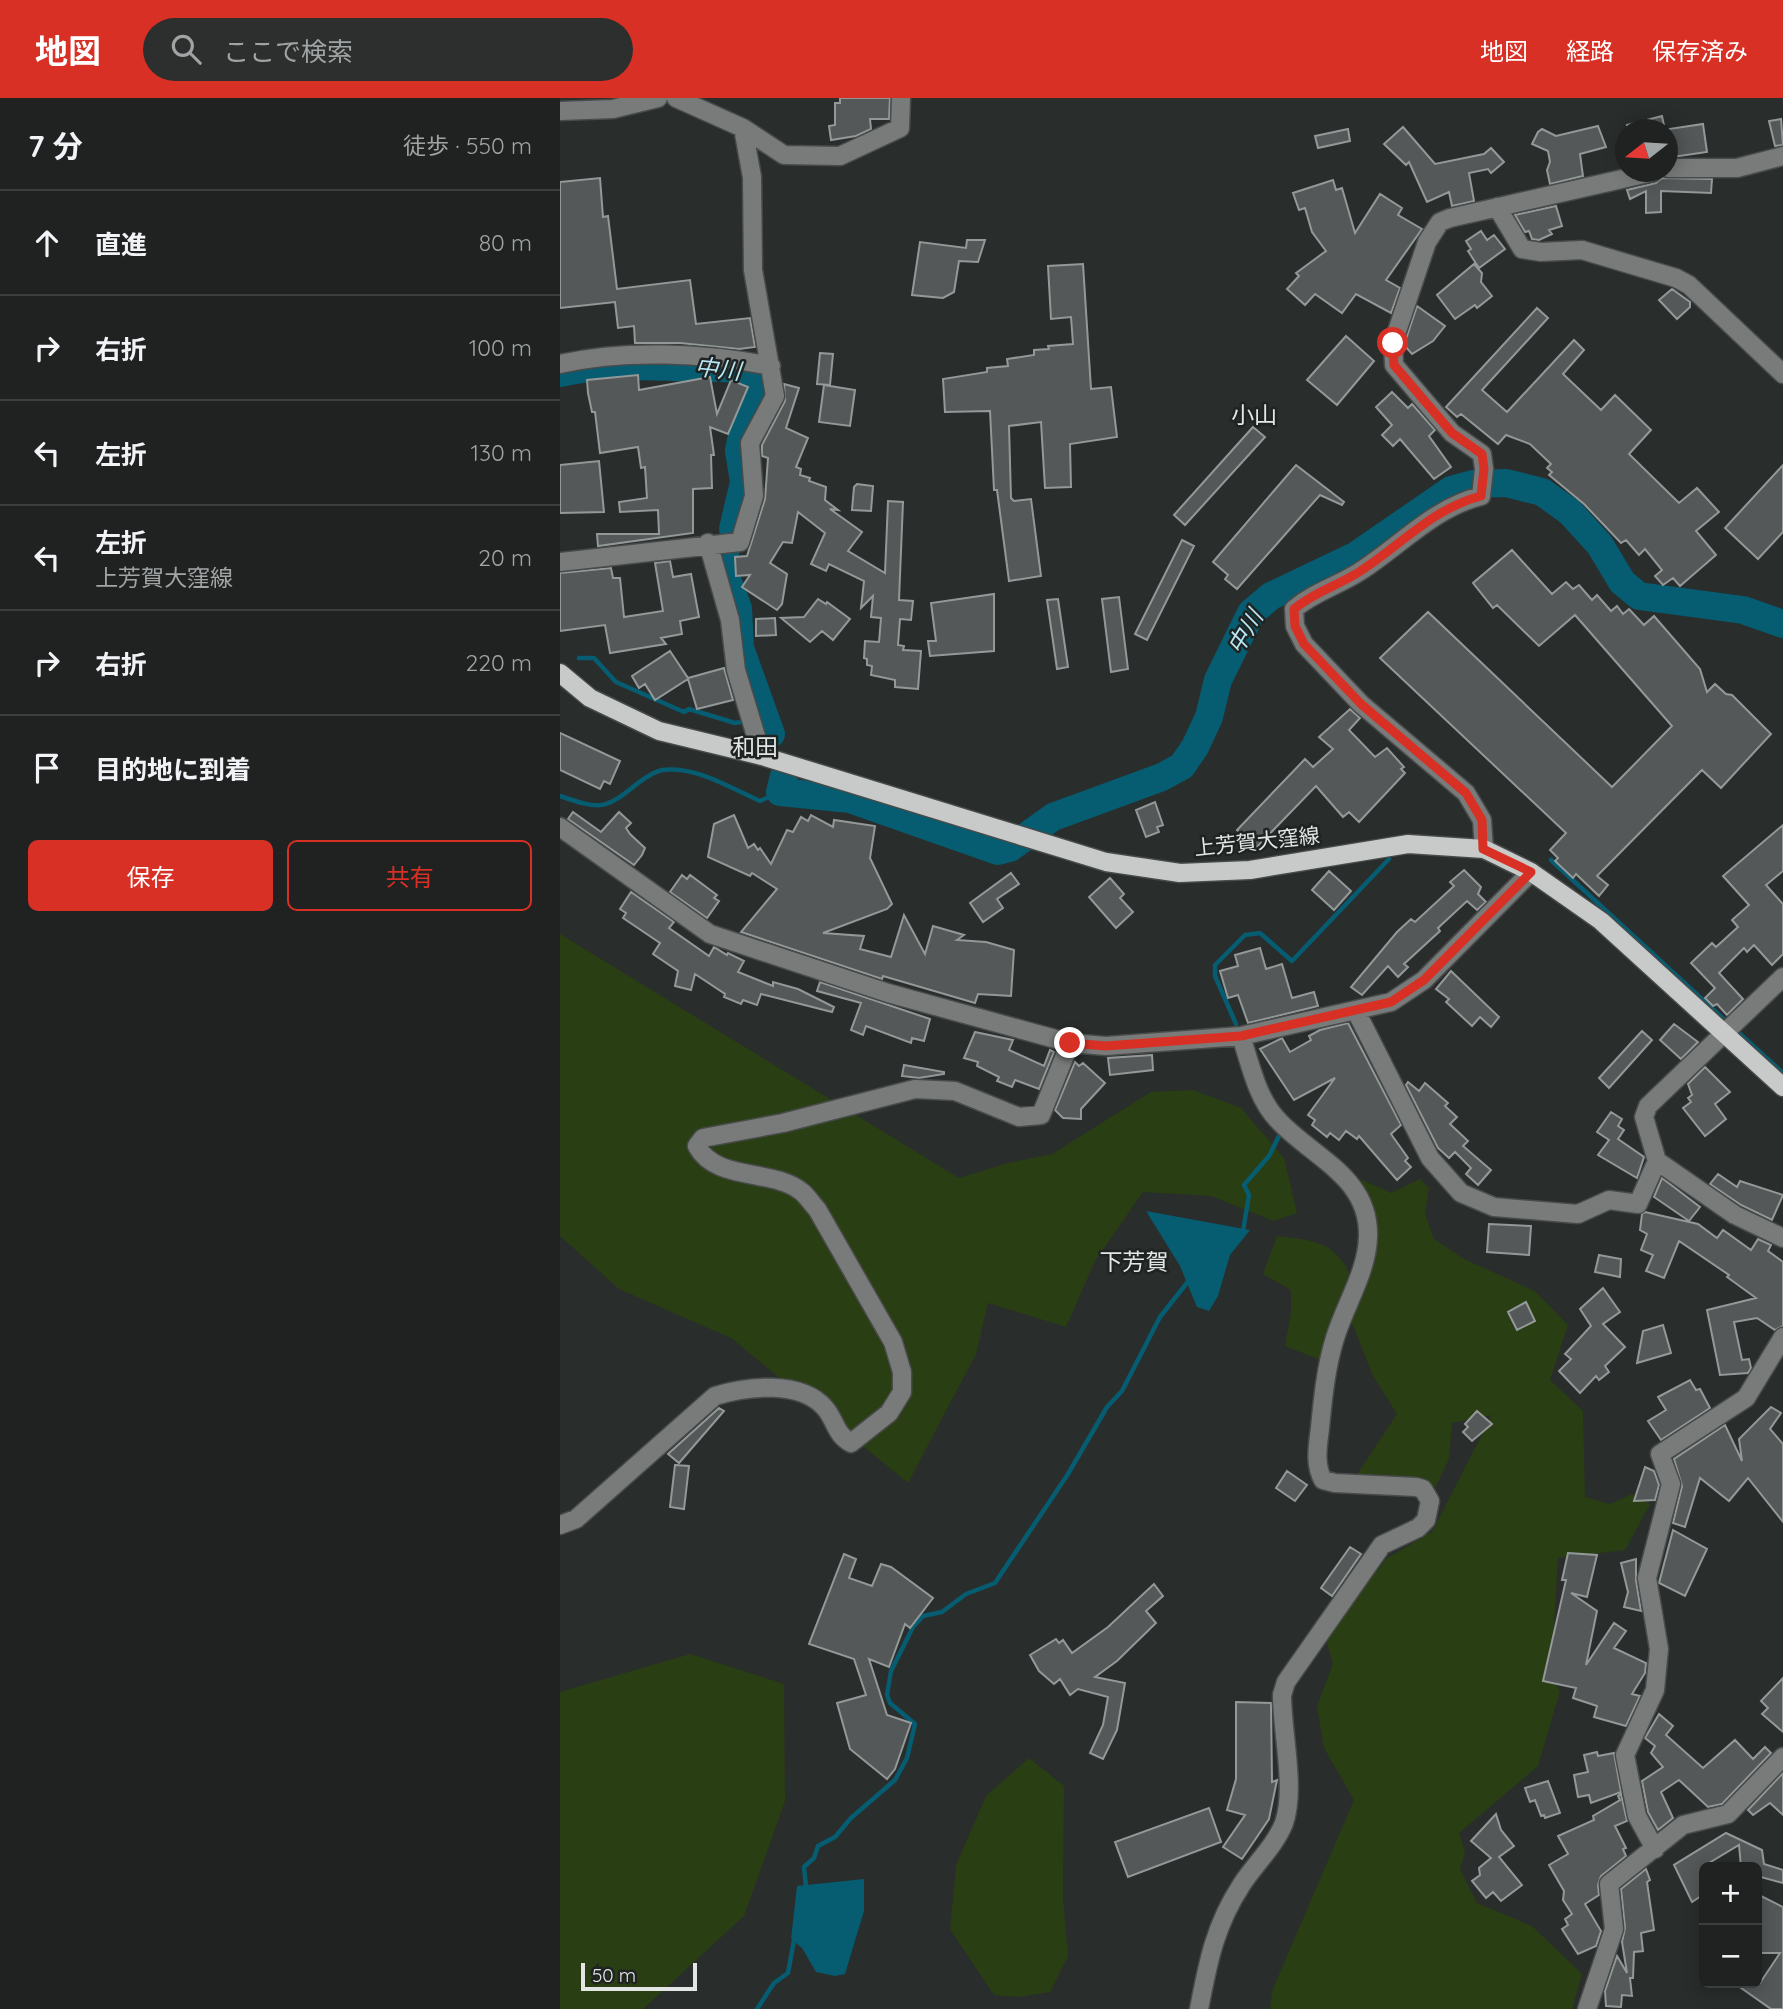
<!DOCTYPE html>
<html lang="ja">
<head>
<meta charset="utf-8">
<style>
  body { margin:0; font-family:Quicksand,"Noto Sans JP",sans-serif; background:#2c2f2e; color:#f1f3f6 }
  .controls { position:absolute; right:21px; bottom:21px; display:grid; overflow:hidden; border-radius:10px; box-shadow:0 4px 18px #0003 }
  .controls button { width:63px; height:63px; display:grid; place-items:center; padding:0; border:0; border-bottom:2px solid #3c3f3f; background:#1f2221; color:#f1f3f6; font:35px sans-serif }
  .compass { position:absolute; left:1055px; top:21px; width:63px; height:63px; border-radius:50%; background:#1f2221; box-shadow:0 4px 18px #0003; rotate:253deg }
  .scale { position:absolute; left:21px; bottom:18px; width:116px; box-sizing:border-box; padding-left:7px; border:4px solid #e3e6e5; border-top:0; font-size:19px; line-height:24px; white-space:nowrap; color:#e3e6e5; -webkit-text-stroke:5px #1f2322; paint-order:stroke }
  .stop { position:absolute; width:21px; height:21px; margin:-16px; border:5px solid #d93025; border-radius:50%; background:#fff }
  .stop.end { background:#d93025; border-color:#fff; box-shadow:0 2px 7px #0008 }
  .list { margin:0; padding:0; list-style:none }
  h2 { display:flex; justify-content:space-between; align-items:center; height:91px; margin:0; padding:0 28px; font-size:30px }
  h2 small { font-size:23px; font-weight:400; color:#a1a4a5 }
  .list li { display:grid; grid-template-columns:46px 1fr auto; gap:21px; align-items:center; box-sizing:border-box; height:105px; padding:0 28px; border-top:2px solid #3c3f3f }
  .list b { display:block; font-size:26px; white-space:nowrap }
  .list p { margin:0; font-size:23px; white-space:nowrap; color:#a1a4a5 }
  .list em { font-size:23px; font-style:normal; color:#a1a4a5 }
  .actions { display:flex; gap:14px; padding:21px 28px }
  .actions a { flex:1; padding:16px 0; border:2px solid #d93025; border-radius:10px; text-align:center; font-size:24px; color:#d93025 }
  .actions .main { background:#d93025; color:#fff }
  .icon { flex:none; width:38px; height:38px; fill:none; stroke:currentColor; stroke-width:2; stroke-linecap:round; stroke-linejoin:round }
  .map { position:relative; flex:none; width:1223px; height:1911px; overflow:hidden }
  header { display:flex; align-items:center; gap:42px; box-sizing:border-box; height:98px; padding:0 35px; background:#d93025; color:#fff }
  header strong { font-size:33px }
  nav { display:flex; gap:38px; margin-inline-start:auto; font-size:24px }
  .search { width:490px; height:63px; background:#2c2f2e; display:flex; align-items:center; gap:18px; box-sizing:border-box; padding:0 24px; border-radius:38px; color:#a1a4a5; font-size:26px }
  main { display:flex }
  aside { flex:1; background:#1f2221 }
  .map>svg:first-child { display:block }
</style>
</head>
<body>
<header>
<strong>地図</strong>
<div class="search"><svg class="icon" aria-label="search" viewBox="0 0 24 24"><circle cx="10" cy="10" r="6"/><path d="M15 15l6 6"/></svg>ここで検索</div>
<nav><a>地図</a><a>経路</a><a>保存済み</a></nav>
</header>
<main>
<aside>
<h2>7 分<small>徒歩 · 550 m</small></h2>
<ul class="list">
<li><svg class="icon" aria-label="ahead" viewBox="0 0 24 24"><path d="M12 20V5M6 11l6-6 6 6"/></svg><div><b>直進</b></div><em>80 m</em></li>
<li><svg class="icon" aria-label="right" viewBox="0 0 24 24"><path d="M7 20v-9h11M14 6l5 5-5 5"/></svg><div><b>右折</b></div><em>100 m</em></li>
<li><svg class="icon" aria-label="left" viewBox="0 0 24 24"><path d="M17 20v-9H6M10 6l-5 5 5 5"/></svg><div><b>左折</b></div><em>130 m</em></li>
<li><svg class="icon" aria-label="left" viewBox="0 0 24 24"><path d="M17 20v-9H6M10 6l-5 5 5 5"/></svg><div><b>左折</b><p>上芳賀大窪線</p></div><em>20 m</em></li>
<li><svg class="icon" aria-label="right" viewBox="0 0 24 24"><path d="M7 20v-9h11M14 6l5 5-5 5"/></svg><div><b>右折</b></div><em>220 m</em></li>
<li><svg class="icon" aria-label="arrive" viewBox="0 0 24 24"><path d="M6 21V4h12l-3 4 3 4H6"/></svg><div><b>目的地に到着</b></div></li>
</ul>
<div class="actions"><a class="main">保存</a><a>共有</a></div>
</aside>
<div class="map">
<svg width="1223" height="1911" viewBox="0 0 1223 1911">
  <rect width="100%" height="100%" fill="#292d2c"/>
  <path fill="#2a3e13" d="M0,836L399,1080L448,1065L492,1056L591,994L633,992L681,1010L724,1060L737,1115L713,1123L651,1098L583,1094L535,1163L506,1229L428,1205L416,1256L348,1385L171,1240L59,1191L0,1138Z
    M800,1081L831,1095L860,1081L869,1090L865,1116L874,1141L904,1161L975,1193L1008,1227L990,1282L1023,1313L1025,1399L1050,1406L1072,1396L1090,1406L1065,1452L998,1460L991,1579L1000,1593L978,1668L899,1735L905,1755L900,1771L917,1805L972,1828L1022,1876L1012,1911H710L712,1893L794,1702L764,1650L757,1608L773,1566L765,1539L827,1460L872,1434L932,1317L892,1325L889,1361L875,1390L865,1381L796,1378L837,1316L813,1278L790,1220L808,1167L817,1153L815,1123Z
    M717,1138C750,1142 772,1142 789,1174L763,1263L725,1248L731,1214V1192L703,1176Z
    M130,1556L224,1586L225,1703L184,1818L83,1911H0V1594Z
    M469,1660L504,1688L503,1799L508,1858L490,1894L459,1899L434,1897L390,1831L396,1767L426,1698Z"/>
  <path fill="#065c70" d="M586,1113L690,1132L670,1157L658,1198L649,1213L637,1209L620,1168Z
    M304,1781V1813L285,1876L275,1878L256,1874L242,1850L231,1841L237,1788Z"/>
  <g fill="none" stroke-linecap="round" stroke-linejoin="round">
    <path stroke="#065c70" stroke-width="4.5" d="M19,560H34L56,584L124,614L129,611L175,625L187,623
      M0,698C41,712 45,712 78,685C85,680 93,674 102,672C137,668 170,690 200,703L220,694
      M991,762L1168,925
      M676,926L655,878V867L685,837L700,835L732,863L829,761
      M1178,934L1223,975
      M683,1133L689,1097L684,1087L709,1058L721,1034
      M246,1789L244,1769L254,1760L258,1748L275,1739L291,1720L335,1682L347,1660L355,1626L330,1605L327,1597L331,1573L353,1529L363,1518L382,1514L406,1496L435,1485L508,1376L547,1309L562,1293L600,1219L630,1181
      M197,1911L214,1885L228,1875L235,1837"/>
    <path stroke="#065c70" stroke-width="28" d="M0,275C45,265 89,268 135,270C158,271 177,267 198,278L202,290L185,322L179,353L184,384L173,431
      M165,454L164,474L178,510L180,550L211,636
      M224,678L220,694L290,701L438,753L450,750L493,719L602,679L622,668L635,649L649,619L658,582L691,515L711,498L795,458L891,392L913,386L946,385L982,394L1010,414L1040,447L1062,484L1079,498L1183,512L1223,526"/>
  </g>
  <path fill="#545858" stroke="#939898" stroke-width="2" d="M280,0H330L329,21H310L311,31L296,38L271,42L269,28L275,27V5H280Z
    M1102,18L1105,32H1068L1067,27Z
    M1221,21L1223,47L1215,48L1209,23Z
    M1143,26L1147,54L1112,59L1109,31Z
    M1038,28L1046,49L1020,56L1023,78L990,86L987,72L990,64L988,53L972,46L978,34L982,31L996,38Z
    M843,29L875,66L924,56L931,50L944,64L931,75L928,71L909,75L914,103L892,108L889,94L867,104L849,64L846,67L824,46Z
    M788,31L790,43L758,50L755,38Z
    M40,80L43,119L48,118L57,191L130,182L136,226L190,220L195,249L179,251L120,245H75L74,228L58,230L55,204L0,210V84Z
    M1102,80L1152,81L1151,95L1101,93V114L1086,115V93L1070,101L1067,92L1096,85Z
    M773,82L776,92L782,90L795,135L820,96L842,110L838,117L862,131L826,182L840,190L831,215L796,196L782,215L755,196L745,207L727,191L739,178L736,175L766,153L752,134L745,110L739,112L733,95Z
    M996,108L1002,128L989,132L992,136L979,142L972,141L969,133L965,134L955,117Z
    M921,133L927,142L934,137L945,151L919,170L908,153L911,151L906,143Z
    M407,142H425L418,164L399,163L394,194L383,200L352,197L360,144L406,150Z
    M523,166L531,291L551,289L557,339L510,346L511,389L485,390L481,324L449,328L451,400L454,403L471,401L481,478L449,483L437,392H434L430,313L385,314L383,281L427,274V270L448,268L447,261L474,257V252L489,251L488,248L513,246L511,219L491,221L488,168Z
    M914,166L922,175L921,184L932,198L917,210L915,207L895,221L877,197Z
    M1112,191L1130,204V209L1117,221L1099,202Z
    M857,208L885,228L873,243L852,256L844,247Z
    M977,210L988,220L922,292L947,314L1014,242L1024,252L1003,276L1041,312L1055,297L1091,332L1069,356L1119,405L1137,390L1159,414L1136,433L1156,457L1120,488L1113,480L1103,487L1095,478L1102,472L1085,451L1079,457L1066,442L1061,445L1024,406L989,377L992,374L987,370L991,366L970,346L946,337L938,346L901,316L897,319L886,309Z
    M786,238L814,263L777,307L747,282Z
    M260,255L273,256L270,287L257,286Z
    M78,277L79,292L150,279L157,316L171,282L188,289L168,336L150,329L154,357H151L152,390L133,391V435L38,448L37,436H99L98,412L60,414L59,404L87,400L85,369L81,370L78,349L40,355L35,314H32L28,295L27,282Z
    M224,286L239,290L226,330L248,340L236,369L241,371L240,377L250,380L249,383L266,389L265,402L278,412L270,411L302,434L288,453L325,475L328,403L343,404L339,502L353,503L351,522L340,521L338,547L344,548L343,552L361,553L358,591L335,589V582L311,577L312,568L307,567V561L304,560L305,543L319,544L321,520L311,519L313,498L301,510L304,483L269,466L266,473L251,466L265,435L238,414L232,445L223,444L210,465L227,476L222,506L217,512L182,489L190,477L176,478L175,459L187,458L205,401L208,360L202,358V347L225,303Z
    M264,287L295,292L290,328L259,324Z
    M832,294L848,310L852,306L875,332L869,338L891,369L874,381L840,341L833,348L822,337L832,327L816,309Z
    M693,329L705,339L625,427L614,417Z
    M39,363L44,414L0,415V367Z
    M736,367L784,404L782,407L760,397L677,491L665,481L668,477L653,464Z
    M1223,367V434L1198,461L1165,430Z
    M297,386L313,388L311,413L292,412L294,389Z
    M622,442L634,448L587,542L575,536Z
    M952,452L992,496L1006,484L1013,491L1019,487L1032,502L1037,497L1051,513L1057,508L1063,516L1069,511L1084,527L1094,518L1140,571L1147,594L1155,586L1166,596L1172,597L1211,636L1161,690L1142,672L1037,778L1048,787L1039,798L1016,776L1013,780L995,763L998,760L990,752L1006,735L820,560L868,514L1052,689L1112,628L1015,517L979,548L937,507L933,510L913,485Z
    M110,463L113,479L131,476L139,519L120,523L122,536L101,540L106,546L50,555L45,527L0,533V475L51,470L53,480H60L64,519L103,513L95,465Z
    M434,496V553L370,558L368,543H376L371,505Z
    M559,499L568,571L551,574L542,501Z
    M258,501L266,506L267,504L290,521L273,542L262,533L250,544L221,520L244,519Z
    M498,501L508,569L497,571L487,502Z
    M215,520L216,537L196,538V521Z
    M110,553L128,580L164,570L173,602L137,611L128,581L95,602L85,586L79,590L72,578Z
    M790,611L800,620L789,632L815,659L827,650L844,669L841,671L845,675L799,724L789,714L783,719L756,688L696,750L677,732L745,661L753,669L773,651L759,639Z
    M0,635L60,663L50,686L44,683L40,691L0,672Z
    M595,704L603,727L597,729L599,734L586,739L576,712Z
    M13,714L41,734L59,714L71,725L66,730L70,736L85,750L82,757L74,767L8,721Z
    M174,717L188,750L194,746L198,752L200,750L211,766L227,732L233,734L241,719L248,723L251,717L273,729L274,722L315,728L310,760L332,806L327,811L263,835L304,838L300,851L331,859L344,817L365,856L373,828L404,837L397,842L426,844L454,852L451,898L418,896L415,905L323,878L322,881L181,834L217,791L192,775L190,778L148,759L154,726Z
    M1223,727V773L1206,787L1223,806V856L1212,867L1194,847L1187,854L1184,850L1159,875L1183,901L1167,917L1157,906L1153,908L1145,900L1155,890L1131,865L1152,845L1156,849L1178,829L1172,822L1189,807L1163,778Z
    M904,772L921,789L918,796L926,804L917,812L907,803L878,830L880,833L844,866L848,869L838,879L828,868L802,897L791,889L837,834L851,821L855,824L894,788L890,784Z
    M769,773L791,793L774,812L752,792Z
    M451,775L459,786L437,801L443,810L423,824L410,805Z
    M122,777L127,781L130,777L157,797L154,800L159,803L147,820L110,794Z
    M550,780L564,796L560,800L573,814L556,830L529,799Z
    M71,794L114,824L109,830L149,858L154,849L167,857L168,855L184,863L178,874L213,888V884L238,891L274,909L272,914L201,896L197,907L183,902L181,906L164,899L165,896L135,876L131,892L115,888L118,873L93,856L100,845L63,820L66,815L60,811Z
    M700,850L706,871L722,866L732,900L754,894L758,908L688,925L678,897L668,900L660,873L678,868L675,857Z
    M891,873L939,919L931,929L920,919L912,928L886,904L889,901L876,891Z
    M260,884L370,921L364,943L352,940L351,945L306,928L303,937L291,932L301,905L257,893Z
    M788,925L841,1027L831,1036L848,1060L845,1063L851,1069L837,1082L799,1038L797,1041L786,1033L779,1042L770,1035L767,1039L752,1027L755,1022L748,1017L775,980L734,1002L700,951L722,940L730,954L751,942L749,938L760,932Z
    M1114,926L1138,944L1121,961L1100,942Z
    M1082,933L1092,942L1049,990L1039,980Z
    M415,934L453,942L449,952L484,968L490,952L494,954L479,991L455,982L452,989L437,983L439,979L417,968L418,964L404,960Z
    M592,957L593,972L550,977L548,960Z
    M515,964L519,968L523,965L545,985L521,1011V1021L503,1020L495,1012Z
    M344,967L384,974V976L359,980L342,978Z
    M1145,969L1170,994L1155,1006L1166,1021L1145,1038L1123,1010L1131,1004L1128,1000L1132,997L1128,986Z
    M848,984L859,993L865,985L888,1005L885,1008L897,1019L890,1026L908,1043L903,1048L931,1072L918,1087L906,1076L911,1070L895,1054L889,1060L878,1050L846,987Z
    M1051,1014L1062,1021L1058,1028L1064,1032L1058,1041L1084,1059L1077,1080L1038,1057L1049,1042L1037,1034Z
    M1158,1076L1177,1089L1180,1083L1223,1097L1212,1122L1181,1107L1150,1086Z
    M1102,1080L1140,1109L1129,1123L1094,1099Z
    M1085,1114L1138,1126L1157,1140L1163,1132L1191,1152L1198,1141L1211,1147L1208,1153L1223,1164V1228L1215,1232L1197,1220L1174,1224L1182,1262L1189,1261L1191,1270L1188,1275L1160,1277L1147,1212L1196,1200L1167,1179L1169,1177L1119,1143L1104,1180L1086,1173L1093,1157L1081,1152L1087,1136L1080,1132L1082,1116Z
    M929,1126L971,1128L969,1157L927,1154Z
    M1039,1157L1061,1161L1060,1179L1035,1174Z
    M1043,1190L1060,1214L1043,1226L1065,1249L1045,1268L1049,1274L1039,1282L1036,1278L1020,1295L999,1273L1011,1261L1005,1256L1031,1228L1020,1211Z
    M966,1204L975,1223L957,1232L948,1214Z
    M1103,1227L1111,1255L1077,1265L1083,1233Z
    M1130,1282L1136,1292L1140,1291L1150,1310L1101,1342L1088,1323L1106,1312L1098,1299Z
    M1211,1309L1221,1315L1210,1331L1223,1346V1424L1188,1380L1169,1403L1140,1380L1125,1429L1113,1425L1122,1388L1114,1361L1165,1327L1182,1363L1179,1341Z
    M159,1310L164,1313L119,1365L108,1356Z
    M917,1313L932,1326L912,1343L903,1334L908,1329L905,1326Z
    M115,1367L129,1368L124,1411L110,1409Z
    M1085,1369L1094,1373L1099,1387L1095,1402L1074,1403Z
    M727,1373L747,1387L735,1403L716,1390Z
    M1113,1432L1147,1451L1125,1498L1099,1485Z
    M790,1449L801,1456L772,1498L761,1490Z
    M1008,1455L1037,1457L1027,1499L1011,1495L1037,1513L1026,1567L1054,1525L1066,1533L1054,1550L1086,1565L1085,1575L1072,1596L1080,1598L1066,1628L1034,1619L1037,1608L1013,1600L1016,1590L983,1583L1006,1482H1002Z
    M284,1456L296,1461L289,1480L312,1488L321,1466L331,1469L373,1500L350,1530L345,1526L329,1569L309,1561L327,1617L351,1625L335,1671L327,1681L290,1651L277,1605L306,1597L294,1561L249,1546Z
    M1076,1461V1482L1081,1513L1064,1509L1068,1494L1061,1465Z
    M594,1486L603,1498L586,1513L596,1525L557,1563L535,1579L565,1585L557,1632L543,1661L530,1655L543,1627L548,1599L518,1591L510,1597L500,1581L494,1586L479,1573L470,1557L496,1541L499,1545L503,1542L512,1555L548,1529Z
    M1223,1580V1634L1202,1616L1208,1610L1201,1603Z
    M676,1604L711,1605L712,1684L717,1682L709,1721L682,1761L663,1749L685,1717L667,1712L676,1681Z
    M1099,1616L1113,1628L1106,1637L1143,1670L1175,1642L1193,1661L1205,1649L1211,1655L1162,1706L1148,1709L1119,1682L1101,1694L1113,1720L1098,1732L1088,1714L1082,1683L1103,1669L1091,1655L1095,1648L1085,1640Z
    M1037,1654L1038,1658L1054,1655L1061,1694L1031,1705L1029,1697L1018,1699L1014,1677L1028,1674L1024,1657Z
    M1223,1675V1717L1210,1705L1193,1717L1188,1712Z
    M988,1683L1000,1715L985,1720L984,1717L981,1718L975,1702L970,1704L965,1690Z
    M1061,1696L1067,1723L1055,1728L1066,1750L1063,1751L1066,1758L1041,1778L1038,1787L1039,1797L1025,1806L1041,1833L1036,1848L1018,1856L1002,1831L1008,1827L1005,1821L1012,1816L1003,1802L1004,1793L989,1767L1008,1756L998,1738L1034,1722L1033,1718L1060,1702L1058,1698Z
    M649,1710L661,1744L568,1779L555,1744Z
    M936,1716L941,1732L954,1748L939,1759L962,1787L941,1803L933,1794L926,1800L912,1783L920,1777L919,1770L931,1760L911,1743Z
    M1166,1735L1202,1752L1204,1766L1223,1772V1785L1197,1778V1769H1181L1179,1747L1149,1765V1769H1144V1796L1132,1804L1114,1767Z
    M1086,1771L1090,1782L1087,1784L1094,1832L1081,1835L1083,1853L1074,1854L1073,1880H1070L1072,1898L1062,1897L1061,1909L1046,1908L1045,1893L1057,1858L1067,1875L1062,1844L1065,1830L1061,1791Z
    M1197,1796L1223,1809V1911H1211L1174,1885H1200L1220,1855H1197Z"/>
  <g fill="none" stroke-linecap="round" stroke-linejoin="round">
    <g stroke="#474b4a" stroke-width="21">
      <path id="minor" d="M116,0L183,30
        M0,13L53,11L98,0
        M1108,70H1177L1223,58
        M937,109L962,151L981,154L1022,152L1116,180L1129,187L1223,276
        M0,266C65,251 146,255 211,268
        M148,445L170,522L176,572L202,658
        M0,464L180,444L194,398L190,345L215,298L193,172L192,79L183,30L224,57L280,58L340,30L341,0
        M0,729L150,836L328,895L510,945L546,948L681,938L831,904L864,882L971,774
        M924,751L922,722L906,695L801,606L744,546L735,528L734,511C754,494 777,488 799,474C840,448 873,410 921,398L924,371L922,356L892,335L834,267L833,245L867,144L880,124L890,120L1093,74
        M796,913L870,1060L901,1095L934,1109L1018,1116L1049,1102L1078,1106L1097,1063L1084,1019L1088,1008L1223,879
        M1097,1063L1175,1117L1223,1140
        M0,1427L16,1421L155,1298C187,1288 241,1282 265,1310C276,1323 275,1336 291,1345L329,1315L342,1294V1274L333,1244L257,1111C252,1106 248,1099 242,1094C213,1070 156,1084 137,1048L143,1040L223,1025L355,991L395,993L459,1019L481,1017L510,945
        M1095,1751L1077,1718L1065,1657L1095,1592L1099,1551L1087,1480L1111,1386L1100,1356L1186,1300L1223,1239
        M639,1911C648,1864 655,1827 682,1786C695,1766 715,1748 724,1725C736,1690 722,1635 722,1597L726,1584L822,1447L858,1430L866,1422L870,1403L863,1391L856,1389L775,1385L763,1382C754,1366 758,1347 760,1330C763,1299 766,1269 775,1240C785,1207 807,1174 808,1139C810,1078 751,1059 717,1021C697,1000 690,965 681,938
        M1027,1911L1054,1831L1049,1786L1123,1727L1168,1716L1223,1659"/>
    </g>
    <g stroke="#474b4a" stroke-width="21">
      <path id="major" d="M0,575L30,600L99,633L202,658L546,764L620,775L690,772L848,746L924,751L971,774L1041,823L1223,989"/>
    </g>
    <use href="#minor" stroke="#797b7a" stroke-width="18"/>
    <use href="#major" stroke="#c7cac8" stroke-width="18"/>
  </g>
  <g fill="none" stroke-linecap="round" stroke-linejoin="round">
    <path stroke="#d93025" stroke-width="9" d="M510,945L546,948L681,938L831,904L864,882L971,774L923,751L922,722L906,695L801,606L744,546L735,528L734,511C754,494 777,488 799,474C840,448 873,410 921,398L924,371L922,356L892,335L834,267L833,245"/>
  </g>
  <g text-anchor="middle" stroke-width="5" stroke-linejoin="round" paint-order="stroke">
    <g font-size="21" fill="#e3e6e5" stroke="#1f2322">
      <text transform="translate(697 744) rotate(-6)" y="7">上芳賀大窪線</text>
    </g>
    <g font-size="23" font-style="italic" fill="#b9e6f5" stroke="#1f2322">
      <text transform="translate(158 271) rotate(6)" y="8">中川</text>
      <text transform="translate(685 534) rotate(-59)" y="8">中川</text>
    </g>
    <g font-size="23" fill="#e3e6e5" stroke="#1f2322">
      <text x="694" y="325">小山</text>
      <text x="195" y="657">和田</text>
      <text x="574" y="1172">下芳賀</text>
    </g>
  </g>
</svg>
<div class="controls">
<button>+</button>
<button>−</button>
</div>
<svg class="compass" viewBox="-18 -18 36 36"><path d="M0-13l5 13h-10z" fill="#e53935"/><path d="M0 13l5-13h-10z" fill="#a1a4a5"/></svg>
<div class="scale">50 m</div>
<div class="stop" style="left:833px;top:245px"></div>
<div class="stop end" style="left:510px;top:945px"></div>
</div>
</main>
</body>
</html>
